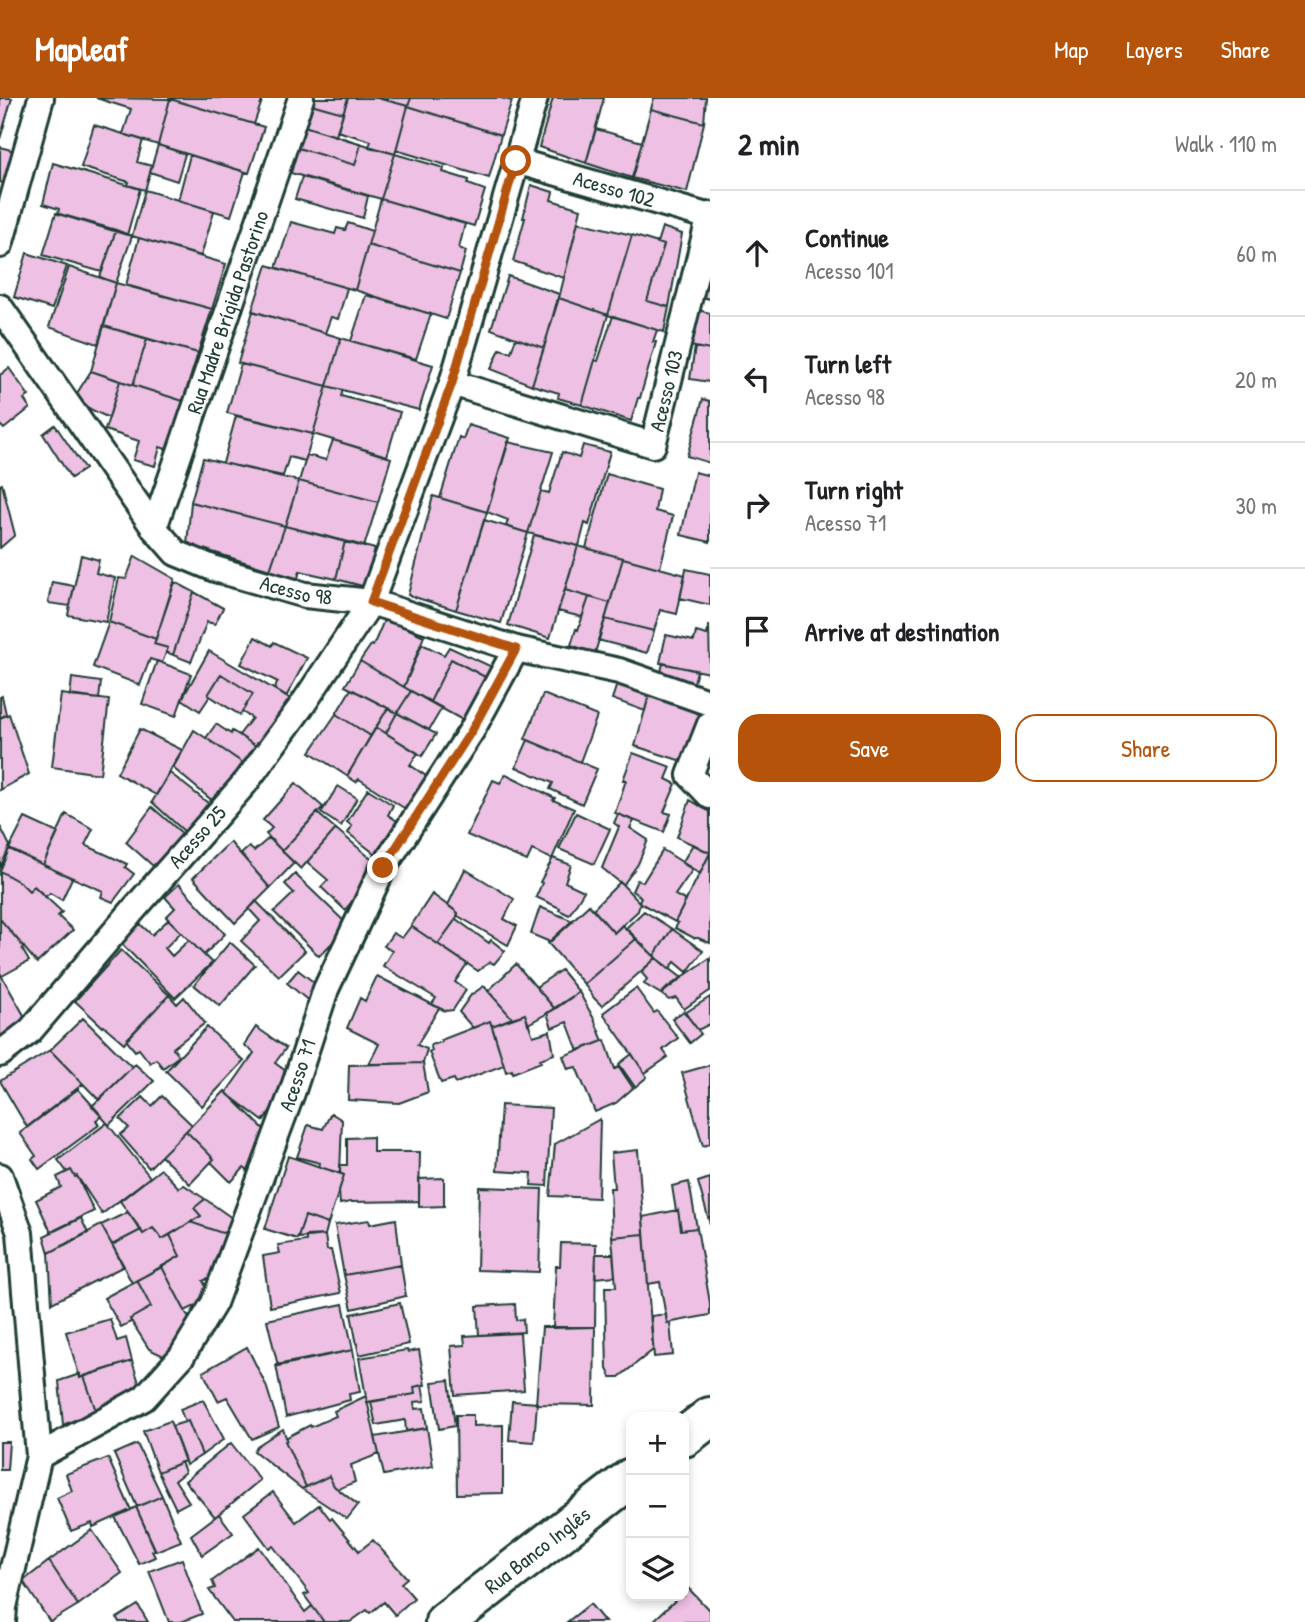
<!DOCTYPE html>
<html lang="en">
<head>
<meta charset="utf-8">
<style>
  body { margin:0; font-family:"Patrick Hand",sans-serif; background:#f2f2f2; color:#202124 }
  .controls { position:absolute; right:21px; bottom:21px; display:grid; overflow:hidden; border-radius:14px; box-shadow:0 4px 10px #0003 }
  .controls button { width:63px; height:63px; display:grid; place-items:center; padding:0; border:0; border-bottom:2px solid #e0e0e0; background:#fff; color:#202124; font:35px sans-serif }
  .stop { position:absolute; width:21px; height:21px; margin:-16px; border:5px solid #b45309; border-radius:50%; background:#fff }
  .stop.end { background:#b45309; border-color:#fff; box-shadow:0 2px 7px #0008 }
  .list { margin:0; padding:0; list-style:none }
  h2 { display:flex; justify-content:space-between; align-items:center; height:91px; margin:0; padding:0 28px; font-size:30px }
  h2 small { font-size:23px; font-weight:400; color:#757577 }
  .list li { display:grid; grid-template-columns:46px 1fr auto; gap:21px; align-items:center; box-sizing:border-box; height:126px; padding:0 28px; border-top:2px solid #e0e0e0 }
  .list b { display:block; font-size:26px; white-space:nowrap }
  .list p { margin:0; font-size:23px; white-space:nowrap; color:#757577 }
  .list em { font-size:23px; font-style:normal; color:#757577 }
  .actions { display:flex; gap:14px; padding:21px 28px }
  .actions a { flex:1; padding:16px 0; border:2px solid #b45309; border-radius:21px; text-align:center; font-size:24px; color:#b45309 }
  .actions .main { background:#b45309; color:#fff }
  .icon { flex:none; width:38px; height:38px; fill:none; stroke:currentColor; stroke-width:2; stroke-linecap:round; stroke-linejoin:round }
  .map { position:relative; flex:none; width:710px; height:1524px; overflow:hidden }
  header { display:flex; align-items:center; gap:42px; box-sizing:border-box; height:98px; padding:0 35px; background:#b45309; color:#fff }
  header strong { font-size:33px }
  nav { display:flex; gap:38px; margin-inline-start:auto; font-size:24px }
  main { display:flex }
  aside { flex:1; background:#fff }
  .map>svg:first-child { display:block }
</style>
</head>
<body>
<header>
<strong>Mapleaf</strong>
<nav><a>Map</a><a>Layers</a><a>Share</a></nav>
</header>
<main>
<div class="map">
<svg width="710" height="1524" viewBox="0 0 710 1524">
  <rect width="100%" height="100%" fill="#fff"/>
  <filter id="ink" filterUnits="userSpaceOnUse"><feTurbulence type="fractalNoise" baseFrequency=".0143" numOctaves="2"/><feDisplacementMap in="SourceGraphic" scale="14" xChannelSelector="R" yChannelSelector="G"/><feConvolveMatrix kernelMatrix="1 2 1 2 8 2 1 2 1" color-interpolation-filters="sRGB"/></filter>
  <g filter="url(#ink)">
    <path fill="#eec0e4" stroke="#1f3d34" stroke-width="2" d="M0,0H12L0,41Z
      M96,0L170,1L158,47L123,36L131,11Z
      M171,0H263L254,26L170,1Z
      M312,0H348L336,38L304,28Z
      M348,0H377L408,8L395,56L369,49L371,43L337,33Z
      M377,0H411L408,8Z
      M411,0H501L512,3L501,37L408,8Z
      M553,0H604L586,65L539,49Z
      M654,0H706L704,25L651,11Z
      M170,1L264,29L249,75L158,47Z
      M311,6L343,15L336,38L304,28Z
      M408,8L501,37L489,80L396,52Z
      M651,11L704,25L687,94L632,80Z
      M94,27L143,42L137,64L152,68L145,92L128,87L129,84L81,69Z
      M304,28L395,56L381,101L291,75Z
      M304,28L361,46L355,67L298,50Z
      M596,31L642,44L632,80L586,65Z
      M158,47L185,56L177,83L150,74Z
      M0,49L18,54L8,87L0,84Z
      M395,56L444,70L443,74L469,82L468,86L485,92L474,128L381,101Z
      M190,57L245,74L231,118L178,102Z
      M53,65L140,91L127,137L58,116L59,111L43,106Z
      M302,79L368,98L363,120L295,101Z
      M531,87L553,94L551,102L581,111L564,180L513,163L525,120H523Z
      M145,92L214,113L201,158L132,138Z
      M381,101L465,126L459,150L466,153L460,175L368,147Z
      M56,115L116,132L102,174L43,157Z
      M291,124L335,136L337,130L345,132L348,125L372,133L355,192L276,170Z
      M578,124L632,137L608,217L559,200Z
      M662,129L682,136L669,209L647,203L664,147L657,145Z
      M116,132L132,138L116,185L100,179Z
      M632,137L664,147L647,203L669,209L664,234L608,217Z
      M139,140L226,166L212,211L126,187Z
      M368,147L460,175L446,221L355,192Z
      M27,155L67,168L52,211L14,199Z
      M710,160V201L701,199Z
      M267,167L347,190L338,221L331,219L325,235L252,213Z
      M69,169L116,185L98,246L49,229Z
      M508,178L559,196L544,250L491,231Z
      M116,185L212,211L198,255L104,228Z
      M366,197L431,216L416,261L351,243Z
      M559,200L608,217L582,307L558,300L559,295L532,287Z
      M698,212L710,215V252L690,248Z
      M253,213L341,240L327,288L238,265Z
      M613,218L657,232L653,244H656L640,300H638L631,323L582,307L595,262L598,263Z
      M104,228L147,241L133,287L91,273Z
      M341,240L433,267L419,312L327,288Z
      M516,240L544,250L532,287L491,271L500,251L511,254Z
      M147,241L198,255L183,303L133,287Z
      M695,249L710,252V284L690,281Z
      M241,266L327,288L313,336L227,315Z
      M9,270L29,298L24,301L30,310L4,331L0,327V277Z
      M91,273L120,283L109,320L92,312L74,300Z
      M120,283L183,303L169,352L160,349L155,368L133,362L139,343L105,332Z
      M327,288L343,292L341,298L400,314L387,358L313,336Z
      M703,301L710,303V365L687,358Z
      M236,318L313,336L305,363L289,359L283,378L223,365Z
      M55,327L85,371L71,380L43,336Z
      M468,327L510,340L487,414L440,400L459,339L463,341Z
      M333,342L391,360L378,404L299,383L307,357L326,362Z
      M508,344L553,354L528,435L506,428L508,422L487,414Z
      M583,347L610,354L589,427L585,425L579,448L528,435L541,393L549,395L562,354L579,360Z
      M203,360L299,383L285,428L191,404Z
      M695,374L710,378V444L681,437Z
      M607,376L659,391L655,413L673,418L660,470L586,450Z
      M299,383L378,404L364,449L285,428Z
      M2,386L15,437L0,450V387Z
      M433,398L487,414L456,512L408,497Z
      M191,404L285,428L270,472L187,446Z
      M484,422L528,435L501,525L456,512Z
      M285,428L345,443L336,481L300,473L297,483L270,472Z
      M534,437L578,448L550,540L508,527Z
      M345,443L375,451L366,489L336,481Z
      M578,448L623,460L610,505L565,492Z
      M81,457L99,462L96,475L115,480L106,524L68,517Z
      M135,458L175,481L156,541L109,524L119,480L126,481Z
      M623,460L685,477L677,516L660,512L654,533L605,521Z
      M686,471L710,476V507L680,500Z
      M52,484L74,488L70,508L48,505Z
      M175,484L194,494L173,557L166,554L168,550L154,546Z
      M565,492L589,499L582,519L558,513Z
      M194,494L223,510L215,526L207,524L191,564L173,557Z
      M589,499L610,505L595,555L571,547L576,531L578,532Z
      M385,520L424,538L404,589L360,563L371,547L373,548Z
      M605,521L654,533L647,555L598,542Z
      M109,524L156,541L154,546L168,550L162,565L150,561L140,587L93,569Z
      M709,527L710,575L660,565L666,537L694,543L696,534L707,537Z
      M255,539L272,548L274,544L307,560L286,599L274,591L278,584L241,566Z
      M422,546L444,557L449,549L492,569L494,572L489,581L451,561L430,604L404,589Z
      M209,553L294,603L263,653L239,637L252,620L242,614L240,617L210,598L200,613L182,601Z
      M451,561L489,581L468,625L430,604Z
      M157,563L191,576L176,618L142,606Z
      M360,563L411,593L397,615L345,588Z
      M663,565L697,573L692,592L659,583Z
      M221,576L253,596L240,617L208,597Z
      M72,580L101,584L99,601L70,598Z
      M619,580L651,590L645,613L612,601Z
      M651,590L710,610L691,666L635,648Z
      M351,591L388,610L371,638L336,616Z
      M411,593L442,610L429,632L397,615Z
      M61,596L109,602L100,676L52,669Z
      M543,596L597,618L580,664L525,641Z
      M2,598L6,616L0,620V599Z
      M388,610L436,636L422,658L376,629Z
      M397,615L436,636L422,658L386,635Z
      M9,616L29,676L0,692V620Z
      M336,616L371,638L347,678L310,654Z
      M216,626L231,636L232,633L239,637L263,653L246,667L206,640Z
      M376,629L418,655L410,667L429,680L407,712L359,681L356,684L347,678Z
      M140,631L182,652L156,697L117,675Z
      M194,632L246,667L214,704L173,670Z
      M528,642L597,671L582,706L550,691L553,685L516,669Z
      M633,655L671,669L666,681L676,686L664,714L671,716L664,734L615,715L626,682H623Z
      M170,675L208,705L186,735L152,704Z
      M506,676L555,700L553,702L574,711L552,761L532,752L527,763L467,737L493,682L500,685Z
      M296,685L323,709L282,753L266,736L272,730L263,722Z
      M338,688L357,700L341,728L321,715Z
      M368,691L393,707L388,717L405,728L383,762L348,735L352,728L347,724Z
      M690,702L710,714V755L677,739Z
      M152,709L184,737L153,768L126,744Z
      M317,715L336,731L301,771L282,753Z
      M576,715L610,731L594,766L559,751Z
      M66,716L93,731L85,747L127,766L125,769L134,776L113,804L101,799L103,793L43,767Z
      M618,716L634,723L630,730L648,742L638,766L623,787L602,770L619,729L614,725Z
      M25,720L58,735L43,767L9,751Z
      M0,728L10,748L0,770Z
      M336,731L381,769L345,812L321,789L328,782L307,764Z
      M269,740L294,765L270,790L241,756L249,749L254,753Z
      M230,744L270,790L235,825L193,780Z
      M693,746L710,755L700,776L682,765Z
      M9,751L72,780L62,802L50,795L45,799L34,788L29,793L21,785L0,773Z
      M663,752L693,771L675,797L686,803L675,824L640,805L639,803L641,799L632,793L637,782L643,784Z
      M710,755V845L698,840H694L675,830L678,825L675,824Z
      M553,760L571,767L565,784L584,793L569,817L559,812L560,810L536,799L542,785L540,784Z
      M465,771L514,801L504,821L517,828L508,847L458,818V815L448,807Z
      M0,773L21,785L29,793L34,788L62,814L58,818L73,832L37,865L0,821Z
      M295,776L349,828L319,858L274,814L294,795L285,786Z
      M620,784L640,805L638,813L614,835L593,811Z
      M179,786L225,836L204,857L166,819L175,810L165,799Z
      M432,796L458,815L456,821L438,846L411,828Z
      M256,803L305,853L279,878L241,843L260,823L249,811Z
      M589,807L614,835L622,827L636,841L584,886L548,845Z
      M540,809L573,823L550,844L531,836Z
      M644,813L672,831L654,858L626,830Z
      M0,821L24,849L22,851L29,863L2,878L0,875Z
      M169,821L181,834L165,850L172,858L189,842L212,865L175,900L121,845L140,826L152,837Z
      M456,821L489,845L491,842L505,853L494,866L490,864L478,873L438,846Z
      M411,828L467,866L455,884L466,892L453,912L445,913L432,906L436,900L383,868L392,853L384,848L393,835L402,840Z
      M672,831L703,853L687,874L675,864L669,871L654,858Z
      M636,841L656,860L602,908L594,900L584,886Z
      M230,844L255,867L220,908L194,887Z
      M121,852L169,897L124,945L104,928L103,929L75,903Z
      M656,860L682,880L661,896L644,886L647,881L641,874Z
      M710,860V893L708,894L684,911L676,900L669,902L661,896L668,889Z
      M516,866L555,911L528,926L525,916L512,920L488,893Z
      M298,872L320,889L311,905L287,885Z
      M561,872L579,894L555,911L536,889Z
      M0,875L25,919L27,925L0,943Z
      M377,878L439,910L417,947L427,951L423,965L369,966L379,946L347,930L360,900L365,903Z
      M484,888L512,920L492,928L490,923L473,930L459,914L471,897Z
      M636,890L654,915L657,913L678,940L663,952L668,959L645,975L603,915Z
      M579,894L594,921L603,943L578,953L567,924L552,930L547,915Z
      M169,897L177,906L184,899L205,925L173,950L179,958L163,970L156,961L150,965L139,951L135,953L126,942Z
      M710,899V926L698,932L685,915Z
      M684,913L701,936L690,945L672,921Z
      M525,916L533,938L550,933L554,956L540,961L541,964L513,975L512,972L506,974L492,928Z
      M83,920L132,969L99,1002L50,952Z
      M490,923L504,967L456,985L454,981L441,985L429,954L432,952L430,947L442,944L441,942Z
      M207,929L244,963L202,1008L166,973Z
      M256,929L286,950L275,965L294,979L263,1023L226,995L254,955L244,947Z
      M605,942L615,971L619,969L633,990L616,1005L595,1014L576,969L568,971L563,958Z
      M50,952L83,986L27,1029L0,983Z
      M632,956L647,979L635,989L619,966Z
      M423,965L428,994L399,1005L348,1002L349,967Z
      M135,966L154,983L109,1027L92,1008Z
      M710,967V1046L703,1048L682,975Z
      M78,991L102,1018L96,1022L99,1027L39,1071L32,1061L36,1058L20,1035Z
      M225,993L269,1036L251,1075L244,1070L231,1084L211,1064L214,1061L186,1033Z
      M162,998L192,1027L149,1070L120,1037L129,1030L120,1021L143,999L152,1008Z
      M501,1007L551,1010L547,1088L531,1087L532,1075L497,1073Z
      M331,1015L342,1022L340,1075L319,1069L320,1065L297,1059L308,1027L323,1031Z
      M600,1021L598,1100L550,1098L555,1046Z
      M107,1025L150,1079L102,1116L77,1078L75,1079L71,1072L67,1074L58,1062Z
      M186,1033L214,1061L190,1086L161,1058Z
      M373,1039V1054H420L419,1103L350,1104L340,1106L339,1093L344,1077L340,1075V1067H347V1040Z
      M638,1052L644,1136L612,1139L610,1090H614L611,1055Z
      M288,1058L344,1077L328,1126L305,1118L297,1141L265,1131Z
      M161,1071L179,1090L184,1087L205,1101L194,1110L201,1118L162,1141L153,1130L143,1136L120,1103Z
      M71,1072L75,1079L77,1078L94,1113L51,1134L36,1102L61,1089L57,1079Z
      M444,1080V1108L419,1109V1081Z
      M710,1080V1126L698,1084Z
      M689,1084L697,1130L681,1132L678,1112L676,1113L672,1088Z
      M479,1089L542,1091L539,1174L477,1172Z
      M205,1101L232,1120L225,1134L222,1135L190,1124L201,1118L194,1110Z
      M678,1112L681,1132L697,1130L710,1205V1217L667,1225L660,1184L648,1186L643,1119Z
      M128,1114L141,1132L112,1147L101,1127Z
      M305,1118L328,1126L325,1137L298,1140Z
      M81,1120L88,1135L49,1155L44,1138Z
      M396,1121L401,1167L344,1177L335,1127L369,1122L370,1126Z
      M190,1124L222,1135L225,1134L226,1153L225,1161L214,1166L218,1175L203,1183L212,1200L185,1213L162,1169L180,1158L170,1137Z
      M101,1127L124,1168L52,1205L49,1155Z
      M153,1130L162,1141L170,1137L180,1158L132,1185L112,1147L141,1132L143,1136Z
      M644,1136L653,1252L619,1279H611L607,1271L605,1189H616L612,1139Z
      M325,1137L327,1152H331L341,1195L270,1209L263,1158L280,1155L278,1147L306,1143V1138Z
      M561,1145L596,1146L595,1229L553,1230L556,1168H560Z
      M596,1156H613L615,1178L595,1180Z
      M401,1167L406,1198L352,1211L344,1177Z
      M162,1169L193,1228L170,1261L149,1251L130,1221L151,1209L137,1182Z
      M137,1182L151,1209L130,1221L131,1224L121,1229L104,1200Z
      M400,1205L409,1246L359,1257L351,1216Z
      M343,1206L353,1252L278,1268L267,1222Z
      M515,1206L516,1222L523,1221L524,1234L479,1237L477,1208Z
      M666,1216L667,1225H670L673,1257L654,1259L651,1218Z
      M110,1221L117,1243L126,1240L132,1263L80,1280L66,1234Z
      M542,1229H595L594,1307L536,1306Z
      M520,1235L524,1292L455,1297L451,1248L465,1247L464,1238Z
      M247,1249L266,1287L279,1329L252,1341L227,1299L218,1303L203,1274Z
      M353,1252L360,1294L349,1296L350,1302L286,1319L276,1267Z
      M407,1252L408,1254L419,1252L425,1287L414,1289L415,1296L367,1304L359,1260Z
      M132,1263L142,1294L96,1313L84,1278Z
      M80,1276V1280L84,1278L96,1313L63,1327L59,1283Z
      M449,1282L455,1328L439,1331L432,1284Z
      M422,1287L425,1303L414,1304L415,1311L424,1310L427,1330L406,1333L405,1322L376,1327L371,1304L415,1296L414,1289Z
      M366,1298L379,1356L351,1367L355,1384L338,1391L334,1388L329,1378L306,1389L285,1343L287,1342V1339L310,1327L311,1329L336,1318L334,1313Z
      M203,1302L224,1341L202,1357L188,1323L185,1324L180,1311Z
      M512,1303L537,1305L534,1344L509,1342Z
      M456,1317H473V1328L503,1327V1395L457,1396Z
      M170,1323L185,1363L158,1374L143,1333Z
      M188,1323L202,1357L186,1367L172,1328Z
      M427,1330L433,1368L384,1377L375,1339Z
      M283,1331L287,1342L285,1343L306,1389L302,1391L254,1353L257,1348Z
      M0,1344H9L7,1372H0Z
      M231,1345L260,1382L215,1419L185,1383Z
      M137,1346L162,1398L137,1409L114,1356Z
      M108,1360L131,1412L93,1429L92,1425L71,1433L57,1400L72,1393L66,1376Z
      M181,1364L185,1374L175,1382L189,1404L176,1411L158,1374Z
      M329,1378L334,1388L358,1407L347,1421L302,1391Z
      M273,1394L296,1424L319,1407L330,1421L332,1420L359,1453L373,1442L407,1480L401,1485L414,1500L395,1517L384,1504L370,1515L367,1512L350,1524H324L304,1497L309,1495L273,1448L269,1450L244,1416Z
      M162,1398L181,1443L156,1453L136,1409Z
      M136,1409L155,1452L152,1453L155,1459L139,1466L115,1419Z
      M219,1416L233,1435L202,1457L191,1437Z
      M92,1432L122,1475L78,1507L49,1463Z
      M259,1449L305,1514L312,1508L324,1524H233L209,1492L215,1490L212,1483Z
      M182,1461L202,1516L181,1524H169L149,1473Z
      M49,1463L78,1507L50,1524L23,1483Z
      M688,1490L710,1513V1524H652L680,1498H684V1494Z
      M590,1506L605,1524H567Z
      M138,1507L148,1524H119L117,1520Z"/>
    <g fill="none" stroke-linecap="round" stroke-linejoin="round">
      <g stroke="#1f3d34" stroke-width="30">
        <g id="lane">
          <path id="s1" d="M516,63L710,119"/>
          <path d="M0,147L41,0"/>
          <path id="s2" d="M0,209L154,430L176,455L215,471L305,497L371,504L516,551L619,573L710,605"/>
          <path id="s3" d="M452,285L653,347L710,117"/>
          <path id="s4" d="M154,430L301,0"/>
          <path d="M710,626L690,677L710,698"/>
          <path id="s5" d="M0,956L30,933L135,810L246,684L303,606L371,504L452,285L535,0"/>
          <path d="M0,1078L20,1135L39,1358L4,1509L3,1524"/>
          <path id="s6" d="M39,1358L144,1300L182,1258L214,1205L293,992L326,891L383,770L472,632L516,551"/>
        </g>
      </g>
      <g stroke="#1f3d34" stroke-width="44">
        <g id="street">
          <path d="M684,1339L710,1319"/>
          <path id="s7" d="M445,1524L631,1380"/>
        </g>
      </g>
      <use href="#lane" stroke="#fff" stroke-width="24"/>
      <use href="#street" stroke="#fff" stroke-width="38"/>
    </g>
  </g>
  <g fill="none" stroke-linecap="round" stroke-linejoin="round" filter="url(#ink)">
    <path stroke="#b45309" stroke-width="9" d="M383,770L472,632L516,551L371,504L452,285L516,63"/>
  </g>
  <g text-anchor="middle" stroke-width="5" stroke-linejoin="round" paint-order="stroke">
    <g font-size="21" fill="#1f3d34" stroke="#fff">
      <text dy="7" stroke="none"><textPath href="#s1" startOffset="102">Acesso 102</textPath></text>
      <text dy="7" stroke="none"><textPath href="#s4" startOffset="228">Rua Madre Brígida Pastorino</textPath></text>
      <text dy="7" stroke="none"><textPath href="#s3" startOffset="266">Acesso 103</textPath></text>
      <text dy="7" stroke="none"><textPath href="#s2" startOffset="429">Acesso 98</textPath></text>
      <text dy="7" stroke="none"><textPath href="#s5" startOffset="294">Acesso 25</textPath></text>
      <text dy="7" stroke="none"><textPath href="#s6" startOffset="481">Acesso 71</textPath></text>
      <text dy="7" stroke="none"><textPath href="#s7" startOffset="117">Rua Banco Inglês</textPath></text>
    </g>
  </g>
</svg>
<div class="controls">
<button>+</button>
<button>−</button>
<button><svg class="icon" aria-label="layers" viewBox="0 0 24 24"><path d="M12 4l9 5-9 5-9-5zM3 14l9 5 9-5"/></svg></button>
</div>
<div class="stop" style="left:516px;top:63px"></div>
<div class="stop end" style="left:383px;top:770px"></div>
</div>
<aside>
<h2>2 min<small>Walk · 110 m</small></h2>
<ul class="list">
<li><svg class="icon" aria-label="ahead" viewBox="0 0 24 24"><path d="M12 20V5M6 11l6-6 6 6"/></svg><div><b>Continue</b><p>Acesso 101</p></div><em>60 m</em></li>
<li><svg class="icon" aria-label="left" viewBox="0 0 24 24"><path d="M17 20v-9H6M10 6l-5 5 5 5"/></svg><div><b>Turn left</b><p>Acesso 98</p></div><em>20 m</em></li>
<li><svg class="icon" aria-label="right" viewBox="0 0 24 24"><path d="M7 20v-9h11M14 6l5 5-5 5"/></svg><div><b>Turn right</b><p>Acesso 71</p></div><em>30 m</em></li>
<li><svg class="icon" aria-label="arrive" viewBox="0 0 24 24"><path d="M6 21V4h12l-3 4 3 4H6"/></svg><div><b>Arrive at destination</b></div></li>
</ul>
<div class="actions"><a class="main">Save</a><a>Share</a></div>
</aside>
</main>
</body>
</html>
